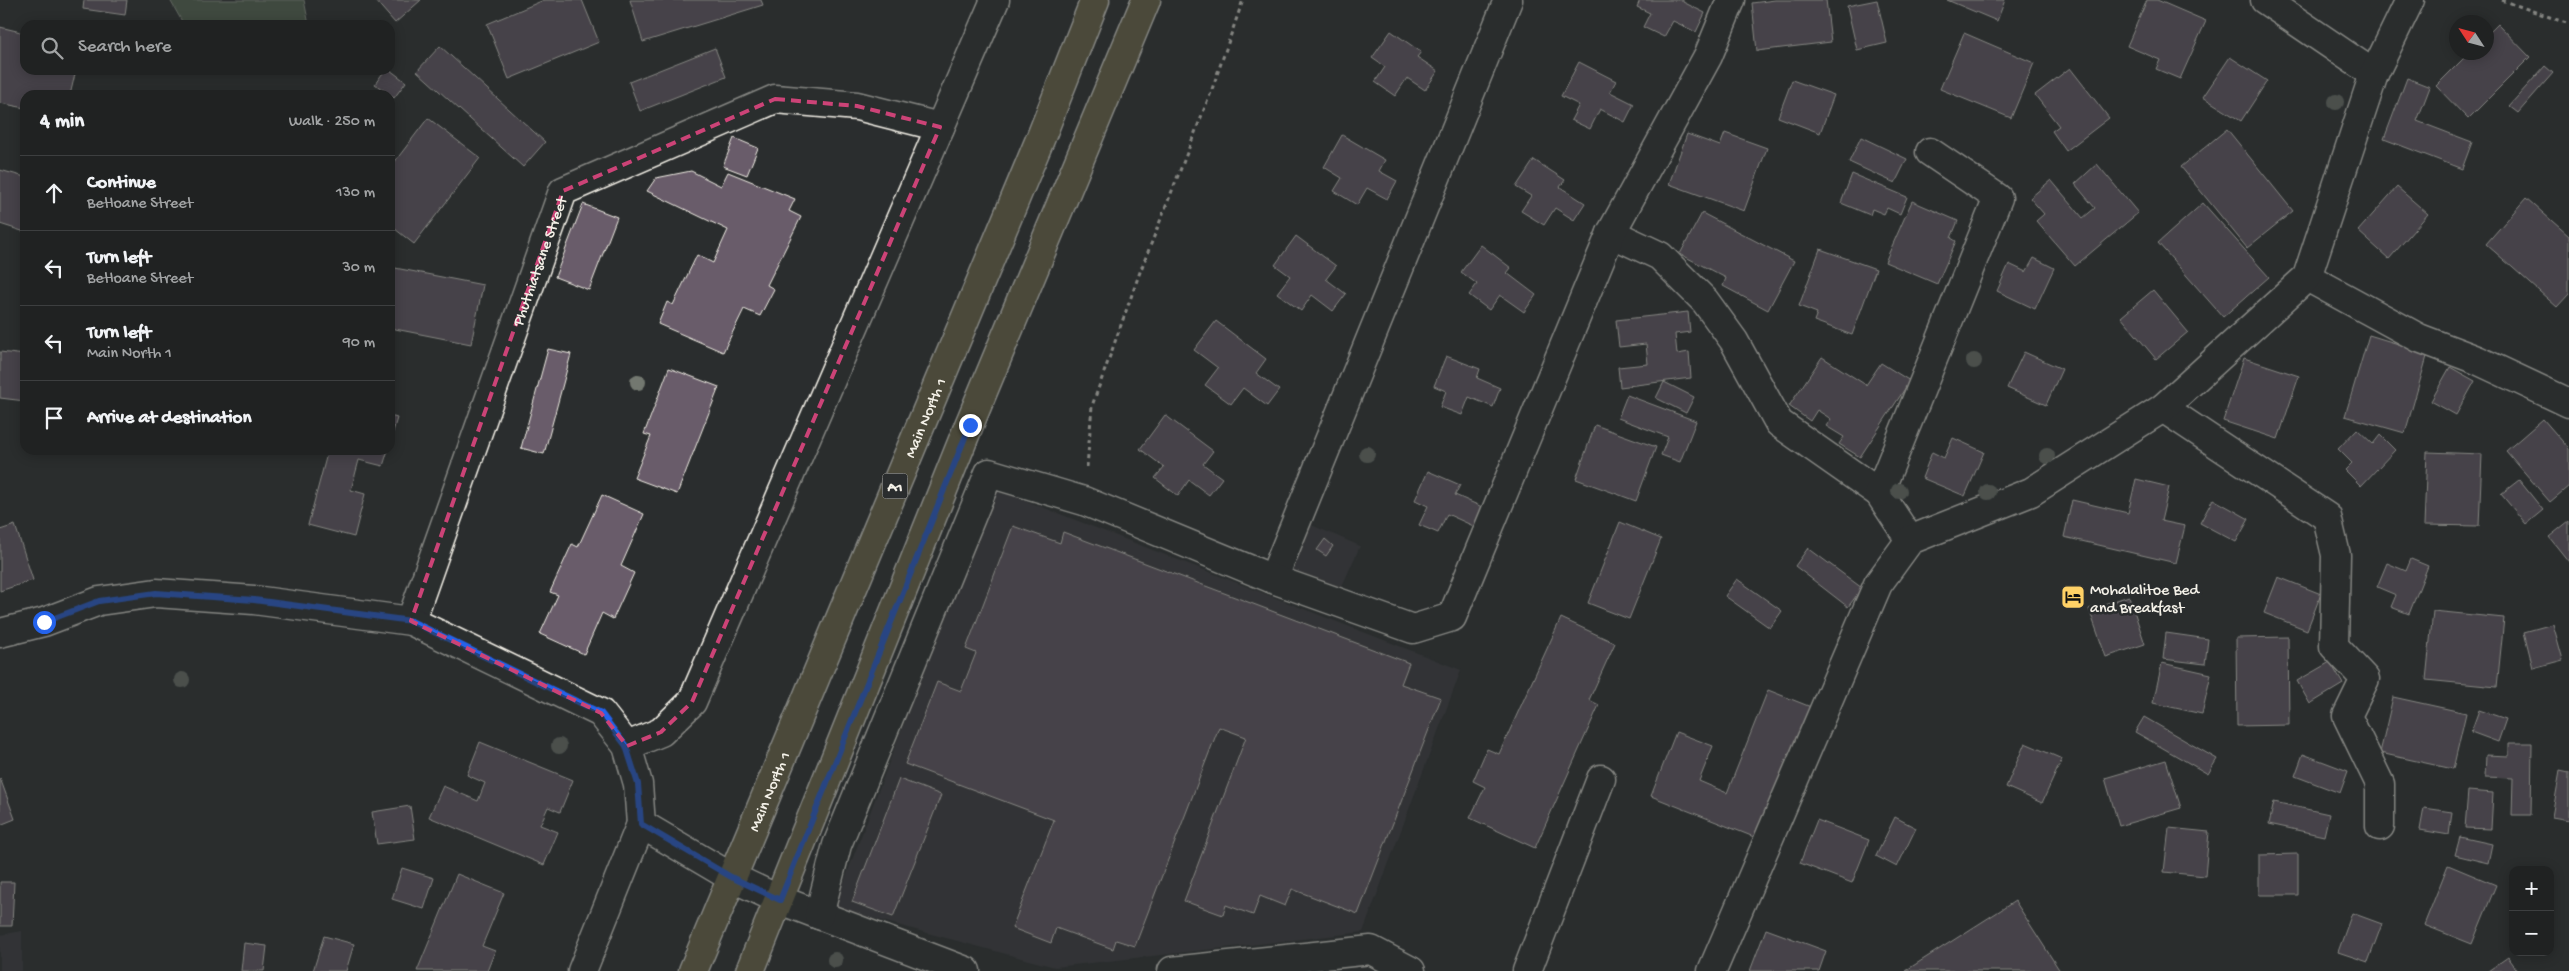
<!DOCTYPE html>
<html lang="en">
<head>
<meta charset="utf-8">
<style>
  body { margin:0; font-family:"Gochi Hand",sans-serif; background:#282a2a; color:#f1f3f6 }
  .controls { position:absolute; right:15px; bottom:15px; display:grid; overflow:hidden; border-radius:10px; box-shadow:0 2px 12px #0003 }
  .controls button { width:45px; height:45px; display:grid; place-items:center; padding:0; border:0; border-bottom:1px solid #3d3f40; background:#202222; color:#f1f3f6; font:25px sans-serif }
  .compass { position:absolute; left:2449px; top:15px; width:45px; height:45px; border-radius:50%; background:#202222; box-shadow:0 2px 12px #0003; rotate:306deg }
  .stop { position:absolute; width:15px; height:15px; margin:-11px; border:4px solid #2563eb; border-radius:50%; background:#fff }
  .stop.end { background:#2563eb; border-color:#fff; box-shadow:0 1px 5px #0008 }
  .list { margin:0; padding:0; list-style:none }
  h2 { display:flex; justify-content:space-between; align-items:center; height:65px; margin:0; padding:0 20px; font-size:21px }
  h2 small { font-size:16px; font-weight:400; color:#a2a4a5 }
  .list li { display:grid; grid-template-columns:32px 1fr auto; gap:15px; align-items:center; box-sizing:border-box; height:75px; padding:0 20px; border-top:1px solid #3d3f40 }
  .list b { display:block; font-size:19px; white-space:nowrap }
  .list p { margin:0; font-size:16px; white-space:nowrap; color:#a2a4a5 }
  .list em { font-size:16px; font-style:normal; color:#a2a4a5 }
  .icon { flex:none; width:28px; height:28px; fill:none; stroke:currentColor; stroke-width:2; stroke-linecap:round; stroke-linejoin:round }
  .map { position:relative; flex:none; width:2569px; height:971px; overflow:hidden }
  .search { position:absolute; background:#202222; box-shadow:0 2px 12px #0003; left:20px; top:20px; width:375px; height:55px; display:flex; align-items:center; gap:12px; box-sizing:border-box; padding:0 18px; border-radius:15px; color:#a2a4a5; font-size:19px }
  .panel { position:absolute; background:#202222; box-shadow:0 2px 12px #0003; left:20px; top:90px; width:375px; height:365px; border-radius:15px }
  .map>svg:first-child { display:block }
</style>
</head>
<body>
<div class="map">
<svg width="2569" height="971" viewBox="0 0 2569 971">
  <rect width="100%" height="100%" fill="#2a2d2e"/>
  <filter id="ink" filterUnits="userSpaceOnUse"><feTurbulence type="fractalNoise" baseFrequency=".02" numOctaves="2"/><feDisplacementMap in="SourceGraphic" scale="10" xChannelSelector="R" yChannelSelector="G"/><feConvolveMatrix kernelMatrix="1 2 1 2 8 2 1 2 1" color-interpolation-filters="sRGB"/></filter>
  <g filter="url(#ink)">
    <path fill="#3d3b40" d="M993,488L1461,670L1363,932L1055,967L834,908Z
      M1309,524L1360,546L1337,597L1287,574Z
      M22,931V971H0V935Z"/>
    <path fill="#5a6c56" stroke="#a7ae9f" d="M170,0H304L309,25H184Z"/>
    <path fill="#695c6a" stroke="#f4f1e8" d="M84,0H127L125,15L83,9Z
      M375,0H421L395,23Z
      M544,0H582L599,42L509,79L487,24Z
      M630,0H761L763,5L643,42Z
      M1640,0H1683V2L1705,13L1696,32L1673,21L1664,37L1643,27L1650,13L1637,7Z
      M1775,0H1826L1831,42L1757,51L1752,3Z
      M1877,0L1887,43L1857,50L1847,6Z
      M1947,0H2005L1997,21Z
      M2147,0H2157L2206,21L2180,79L2156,69L2160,60L2127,46Z
      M2498,24L2530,57L2468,119L2436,86L2470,52H2486V36Z
      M0,27L25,33V70H76L70,95H25V108L0,103Z
      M1391,31L1421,52L1417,57L1438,71L1425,90L1407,78L1395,96L1375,82L1385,67L1372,58Z
      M1964,33L2034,63L2011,118L1940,89Z
      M440,46L545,142L523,167L417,71Z
      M715,48L726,77L640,111L629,82Z
      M2230,57L2267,81L2241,121L2203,97Z
      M1579,62L1616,81L1610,92L1634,104L1625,122L1600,109L1590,129L1571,120L1579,105L1561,96Z
      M2545,66L2553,73L2518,113L2509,106Z
      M2070,68L2109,118L2066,151L2052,131L2059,126L2035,95Z
      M385,70H390L406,82L394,98L375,84Z
      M2407,78L2430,87L2417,121L2472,142L2462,169L2384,139Z
      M1792,80L1834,95L1820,133L1778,117Z
      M428,118L480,158L414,244L390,225V168Z
      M2227,129L2293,211L2247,248L2181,167Z
      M1725,133L1767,148L1744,211L1669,184L1687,134L1720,146Z
      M1342,135L1385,160L1379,171L1397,181L1387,199L1367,188L1357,205L1334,191L1342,178L1324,167Z
      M1861,137L1907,159L1895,183L1849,162Z
      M734,138L758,148L747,175L723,166Z
      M1534,160L1565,180L1560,187L1585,203L1574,220L1555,208L1544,225L1521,211L1531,196L1516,187Z
      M2097,164L2138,213L2075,266L2036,221L2044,214L2030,198L2051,180L2083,218L2095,208L2075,184Z
      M0,170L25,177V232L0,224Z
      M691,171L721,186L728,172L795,199L789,211L801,217L767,285L774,289L760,316L744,309L723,352L658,324L667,302L673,305L697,255L713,263L728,230L647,191L656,178Z
      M1852,174L1907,197L1900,214L1887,208L1884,214L1872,209L1870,215L1841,203Z
      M2397,187L2428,214L2389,259L2358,231Z
      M2526,198L2569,236V294L2557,307L2486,244Z
      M1912,201L1958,221L1951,238L1956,241L1937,284L1885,262Z
      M2203,203L2269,277L2223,317L2158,243Z
      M583,204L617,217L589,290L555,277Z
      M1702,213L1794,261L1768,310L1723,286L1726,278L1680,254Z
      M1296,236L1336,266L1326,279L1346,294L1333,311L1312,295L1301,311L1277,293L1290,276L1275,265Z
      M1481,245L1511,268L1507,273L1536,295L1524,312L1500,295L1489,310L1469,295L1477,284L1461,272Z
      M1820,249L1876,269L1852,335L1814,321L1817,313L1799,306Z
      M2034,258L2054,268L2035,309L1997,291L2009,264L2026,272Z
      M390,267L483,285L471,344L390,328Z
      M2153,290L2188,332L2156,359L2121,317Z
      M1688,312L1690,332L1675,334L1677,354L1689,352L1691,378L1620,387L1618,367L1648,364L1646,344L1619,347L1616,320Z
      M1216,321L1266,359L1256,373L1279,390L1267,406L1243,388L1231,404L1205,385L1218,368L1194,350Z
      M2369,335L2428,353L2405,433L2345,416Z
      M548,349L571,354L544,454L521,448Z
      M0,352L25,355V401L0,398Z
      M2024,352L2062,369L2046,405L2007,388Z
      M1446,356L1480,369L1477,378L1500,388L1493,407L1469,397L1462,415L1440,407L1446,391L1434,386Z
      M1822,357L1866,385L1881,363L1910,381L1860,457L1839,444L1844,437L1826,426L1831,419L1817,410L1810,421L1789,406Z
      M2244,358L2299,376L2278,439L2223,421Z
      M2450,367L2475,381L2456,415L2431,401Z
      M669,368L719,387L677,494L634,478L651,436L644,434Z
      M1664,382L1694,397L1686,413L1656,398Z
      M1627,395L1696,421L1680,462L1661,455L1668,437L1618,418Z
      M1165,415L1213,451L1203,464L1222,478L1209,495L1189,480L1178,496L1155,478L1164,467L1140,449Z
      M390,416L397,418L390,442Z
      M2543,419L2569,449V486L2550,502L2506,451Z
      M1595,425L1656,447L1636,501L1576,479Z
      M2357,429L2373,444L2380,435L2395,450L2361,486L2345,470L2352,463L2338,449Z
      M1953,438L1984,452L1965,496L1922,478L1932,452L1944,458Z
      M328,450H388L383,466L359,460L351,490L365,494L354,537L308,525Z
      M2427,452L2482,454L2479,526L2424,525Z
      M1428,471L1460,485L1455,495L1489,510L1480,529L1447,514L1438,533L1419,525L1428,506L1415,500Z
      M2136,479L2169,487L2161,521L2185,526L2176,563L2064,537L2072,500L2128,513Z
      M2519,480L2543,510L2526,524L2501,494Z
      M602,495L644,514L621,566L634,573L613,619L602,613L584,654L540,634L558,595L550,592L572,544L578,547Z
      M2213,499L2249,519L2236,542L2200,523Z
      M2569,521V562L2549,537Z
      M1620,522L1661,539L1629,619L1588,603Z
      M15,525L33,580L0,591V530Z
      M1013,526L1060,543L1063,532L1409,663L1401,684L1441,698L1358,914L1292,889L1285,906L1260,896L1253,915L1226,905L1223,915L1184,901L1246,737L1219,727L1135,946L1116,940L1113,949L1056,928L1051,943L1012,928L1054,820L905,764L937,682L961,691L976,653L966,649Z
      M1325,539L1333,546L1326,556L1317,550Z
      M1808,548L1862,588L1848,607L1795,566Z
      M2411,559L2428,566L2409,614L2391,607L2396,595L2377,587L2387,563L2406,571Z
      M2278,577L2321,594L2307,630L2264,613Z
      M1737,579L1782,611L1770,628L1725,596Z
      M2129,596L2145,644L2106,657L2089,609Z
      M2433,611L2504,618L2497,687L2426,680Z
      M1561,618L1615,643L1589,700L1599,705L1535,848L1470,818L1485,787L1473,781L1487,749L1499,754Z
      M2553,624L2563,660L2533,668L2524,632Z
      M2166,633L2208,639L2205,664L2163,659Z
      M2288,637L2289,725L2237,726L2236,638Z
      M2330,662L2343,684L2310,704L2297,681Z
      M2162,663L2211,674L2202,714L2153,703Z
      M1768,690L1816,709L1764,841L1651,796L1676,732L1713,746L1699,781L1727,793Z
      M2393,697L2466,713L2453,769L2380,753Z
      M2479,710L2506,719L2498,742L2471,732Z
      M2144,717L2217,759L2208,774L2135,732Z
      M480,742L573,780L560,812L548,807L540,825L558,832L544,865L429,817L443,786L478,801L485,783L467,775Z
      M2025,743L2062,759L2042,803L2006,787Z
      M2509,743H2532L2531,815H2512L2513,778L2485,777L2486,755L2509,756Z
      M2303,754L2348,771L2340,793L2295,776Z
      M2166,760L2181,808L2119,826L2105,778Z
      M2560,771L2569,773V820L2552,817Z
      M0,778L15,819L0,825Z
      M899,779L941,795L893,917L852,902Z
      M2468,791L2493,793L2491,829L2465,828Z
      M2274,802L2329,814L2324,836L2269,824Z
      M410,806L415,839L377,844L372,812Z
      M2424,808L2452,812L2449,835L2420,830Z
      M1895,817L1916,828L1897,867L1876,856Z
      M1817,820L1869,840L1852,883L1800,863Z
      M2169,828L2209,832L2205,876L2164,872Z
      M2460,837L2492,844L2488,863L2455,855Z
      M2298,854V895H2259V855Z
      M2448,865L2496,885L2472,944L2424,925Z
      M402,868L434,878L424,909L392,899Z
      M457,874L504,893L482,946L495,951L487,971H417Z
      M0,882H14L12,926H0Z
      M2015,901L2060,971H1905Z
      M2352,913L2382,924L2368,962L2338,952Z
      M1766,929L1826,951L1819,971H1750Z
      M324,936L354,944L346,971H313Z
      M244,943L267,946L264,971H241Z
      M2508,957L2518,971H2488Z"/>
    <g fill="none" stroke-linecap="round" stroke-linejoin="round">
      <g stroke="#f4f1e8" stroke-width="31">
        <g id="street">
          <path d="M2265,0L2374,74"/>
          <path d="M1611,233L1660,256L1705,301L1734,341L1779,423L1879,493L1910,540"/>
          <path d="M2307,277L2419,338L2477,360L2569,403"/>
          <path d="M2163,408L2327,517L2336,555L2334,646L2365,679L2347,716L2380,784V826"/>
          <path d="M1879,493L1998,198L1930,152"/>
          <path d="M1273,579L1508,0"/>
          <path id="s1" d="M411,621L563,191L775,99L857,106L940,127"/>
          <path d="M0,633L44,622L99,601L156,593L254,600L411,621L601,713L627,746L638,784L641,824L731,877L780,900L966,971"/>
          <path d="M627,746L661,732L692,702L995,0"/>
          <path d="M819,915L837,845L989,473L1084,501L1273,579L1413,629L1452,617L1611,233L1708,56L1731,0"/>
          <path d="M582,971L641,824"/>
          <path d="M1172,971L1371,950L1411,971"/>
          <path d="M1527,971L1601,779"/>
          <path d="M1712,971L1878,584L1910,540L2031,492L2163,408L2307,277L2374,74L2410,0"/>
        </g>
      </g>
      <g stroke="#f4f1e8" stroke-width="31">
        <g id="primary">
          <path id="s2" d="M693,971L1041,137L1095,0"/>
          <path d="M750,971L969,425L1146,0"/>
        </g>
      </g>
      <path stroke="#f4f1e8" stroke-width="3" stroke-dasharray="4 4" stroke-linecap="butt" d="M2502,0L2569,24
        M1087,467L1092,406L1140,272L1211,92L1243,0"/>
      <use href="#street" stroke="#2a2d2e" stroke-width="28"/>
      <use href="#primary" stroke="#736c4b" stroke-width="28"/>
    </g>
    <g fill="#737870">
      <circle cx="2336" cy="102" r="8"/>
      <circle cx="1974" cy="361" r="8"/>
      <circle cx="638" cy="382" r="8"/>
      <circle cx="1367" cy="454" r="8"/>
      <circle cx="2047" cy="456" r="8"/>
      <circle cx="1899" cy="491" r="8"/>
      <circle cx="1988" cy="492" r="8"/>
      <circle cx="182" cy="680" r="8"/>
      <circle cx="559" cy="746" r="8"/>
      <circle cx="835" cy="960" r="8"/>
    </g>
  </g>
  <g fill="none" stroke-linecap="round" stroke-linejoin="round" filter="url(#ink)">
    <path stroke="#2563eb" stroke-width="6" d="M44,622L99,601L156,593L254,600L411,621L601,713L626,746L638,784L641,824L731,877L780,900L970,425"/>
  </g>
  <path d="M0 0H2569V971H0ZM775,99L857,106L940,127L692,702L661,732L627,746L601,713L411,621L563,191Z" fill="#2a2d2e" fill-opacity=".55" fill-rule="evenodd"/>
  <path fill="none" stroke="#cc4377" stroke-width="4" stroke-dasharray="10 6" stroke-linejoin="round" d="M775,99L857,106L940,127L692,702L661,732L627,746L601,713L411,621L563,191Z"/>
  <defs>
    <g id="hotel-square" transform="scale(1.25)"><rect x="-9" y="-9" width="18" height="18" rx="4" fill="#ffd166" stroke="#2a2d2e"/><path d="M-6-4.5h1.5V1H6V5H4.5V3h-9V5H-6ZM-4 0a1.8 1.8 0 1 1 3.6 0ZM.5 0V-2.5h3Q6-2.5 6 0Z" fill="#111"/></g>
  </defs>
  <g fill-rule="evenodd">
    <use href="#hotel-square" x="2073" y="597"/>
  </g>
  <g text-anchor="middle" stroke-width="5" stroke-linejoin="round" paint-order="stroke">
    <rect fill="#2a2d2e" stroke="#b7b6b0" stroke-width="1" x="882.5" y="473.5" width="25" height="25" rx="4"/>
    <g font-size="15" font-weight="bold" fill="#f4f1e8">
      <text x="895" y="491">A1</text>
    </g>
    <g font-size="16" fill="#f4f1e8" stroke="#2a2d2e">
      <text dy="6" stroke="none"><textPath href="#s1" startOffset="382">Phuthiatsane Street</textPath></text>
      <text dy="6" stroke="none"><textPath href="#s2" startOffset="600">Main North 1</textPath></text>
      <text dy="6" stroke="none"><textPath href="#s2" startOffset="195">Main North 1</textPath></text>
    </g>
    <g font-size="16" fill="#f4f1e8" stroke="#2a2d2e" text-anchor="start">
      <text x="2090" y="594">Mohalalitoe Bed<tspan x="2090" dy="18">and Breakfast</tspan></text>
    </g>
  </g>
</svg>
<div class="controls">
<button>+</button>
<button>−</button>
</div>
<svg class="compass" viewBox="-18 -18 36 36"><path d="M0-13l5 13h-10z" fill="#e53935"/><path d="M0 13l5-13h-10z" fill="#a2a4a5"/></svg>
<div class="stop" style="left:44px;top:622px"></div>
<div class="stop end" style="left:970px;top:425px"></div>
<div class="search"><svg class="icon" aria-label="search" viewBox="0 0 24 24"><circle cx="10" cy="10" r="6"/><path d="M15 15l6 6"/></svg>Search here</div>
<section class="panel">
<h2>4 min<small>Walk · 250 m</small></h2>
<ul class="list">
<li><svg class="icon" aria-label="ahead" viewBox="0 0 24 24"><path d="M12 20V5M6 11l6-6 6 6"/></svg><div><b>Continue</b><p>Betloane Street</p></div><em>130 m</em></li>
<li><svg class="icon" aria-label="left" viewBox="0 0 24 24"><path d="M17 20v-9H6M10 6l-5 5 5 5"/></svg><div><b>Turn left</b><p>Betloane Street</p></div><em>30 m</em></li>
<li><svg class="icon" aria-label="left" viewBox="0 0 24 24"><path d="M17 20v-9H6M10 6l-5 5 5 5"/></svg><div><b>Turn left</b><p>Main North 1</p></div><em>90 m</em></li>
<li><svg class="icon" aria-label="arrive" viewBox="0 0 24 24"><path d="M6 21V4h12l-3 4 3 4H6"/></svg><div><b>Arrive at destination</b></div></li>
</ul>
</section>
</div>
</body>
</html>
